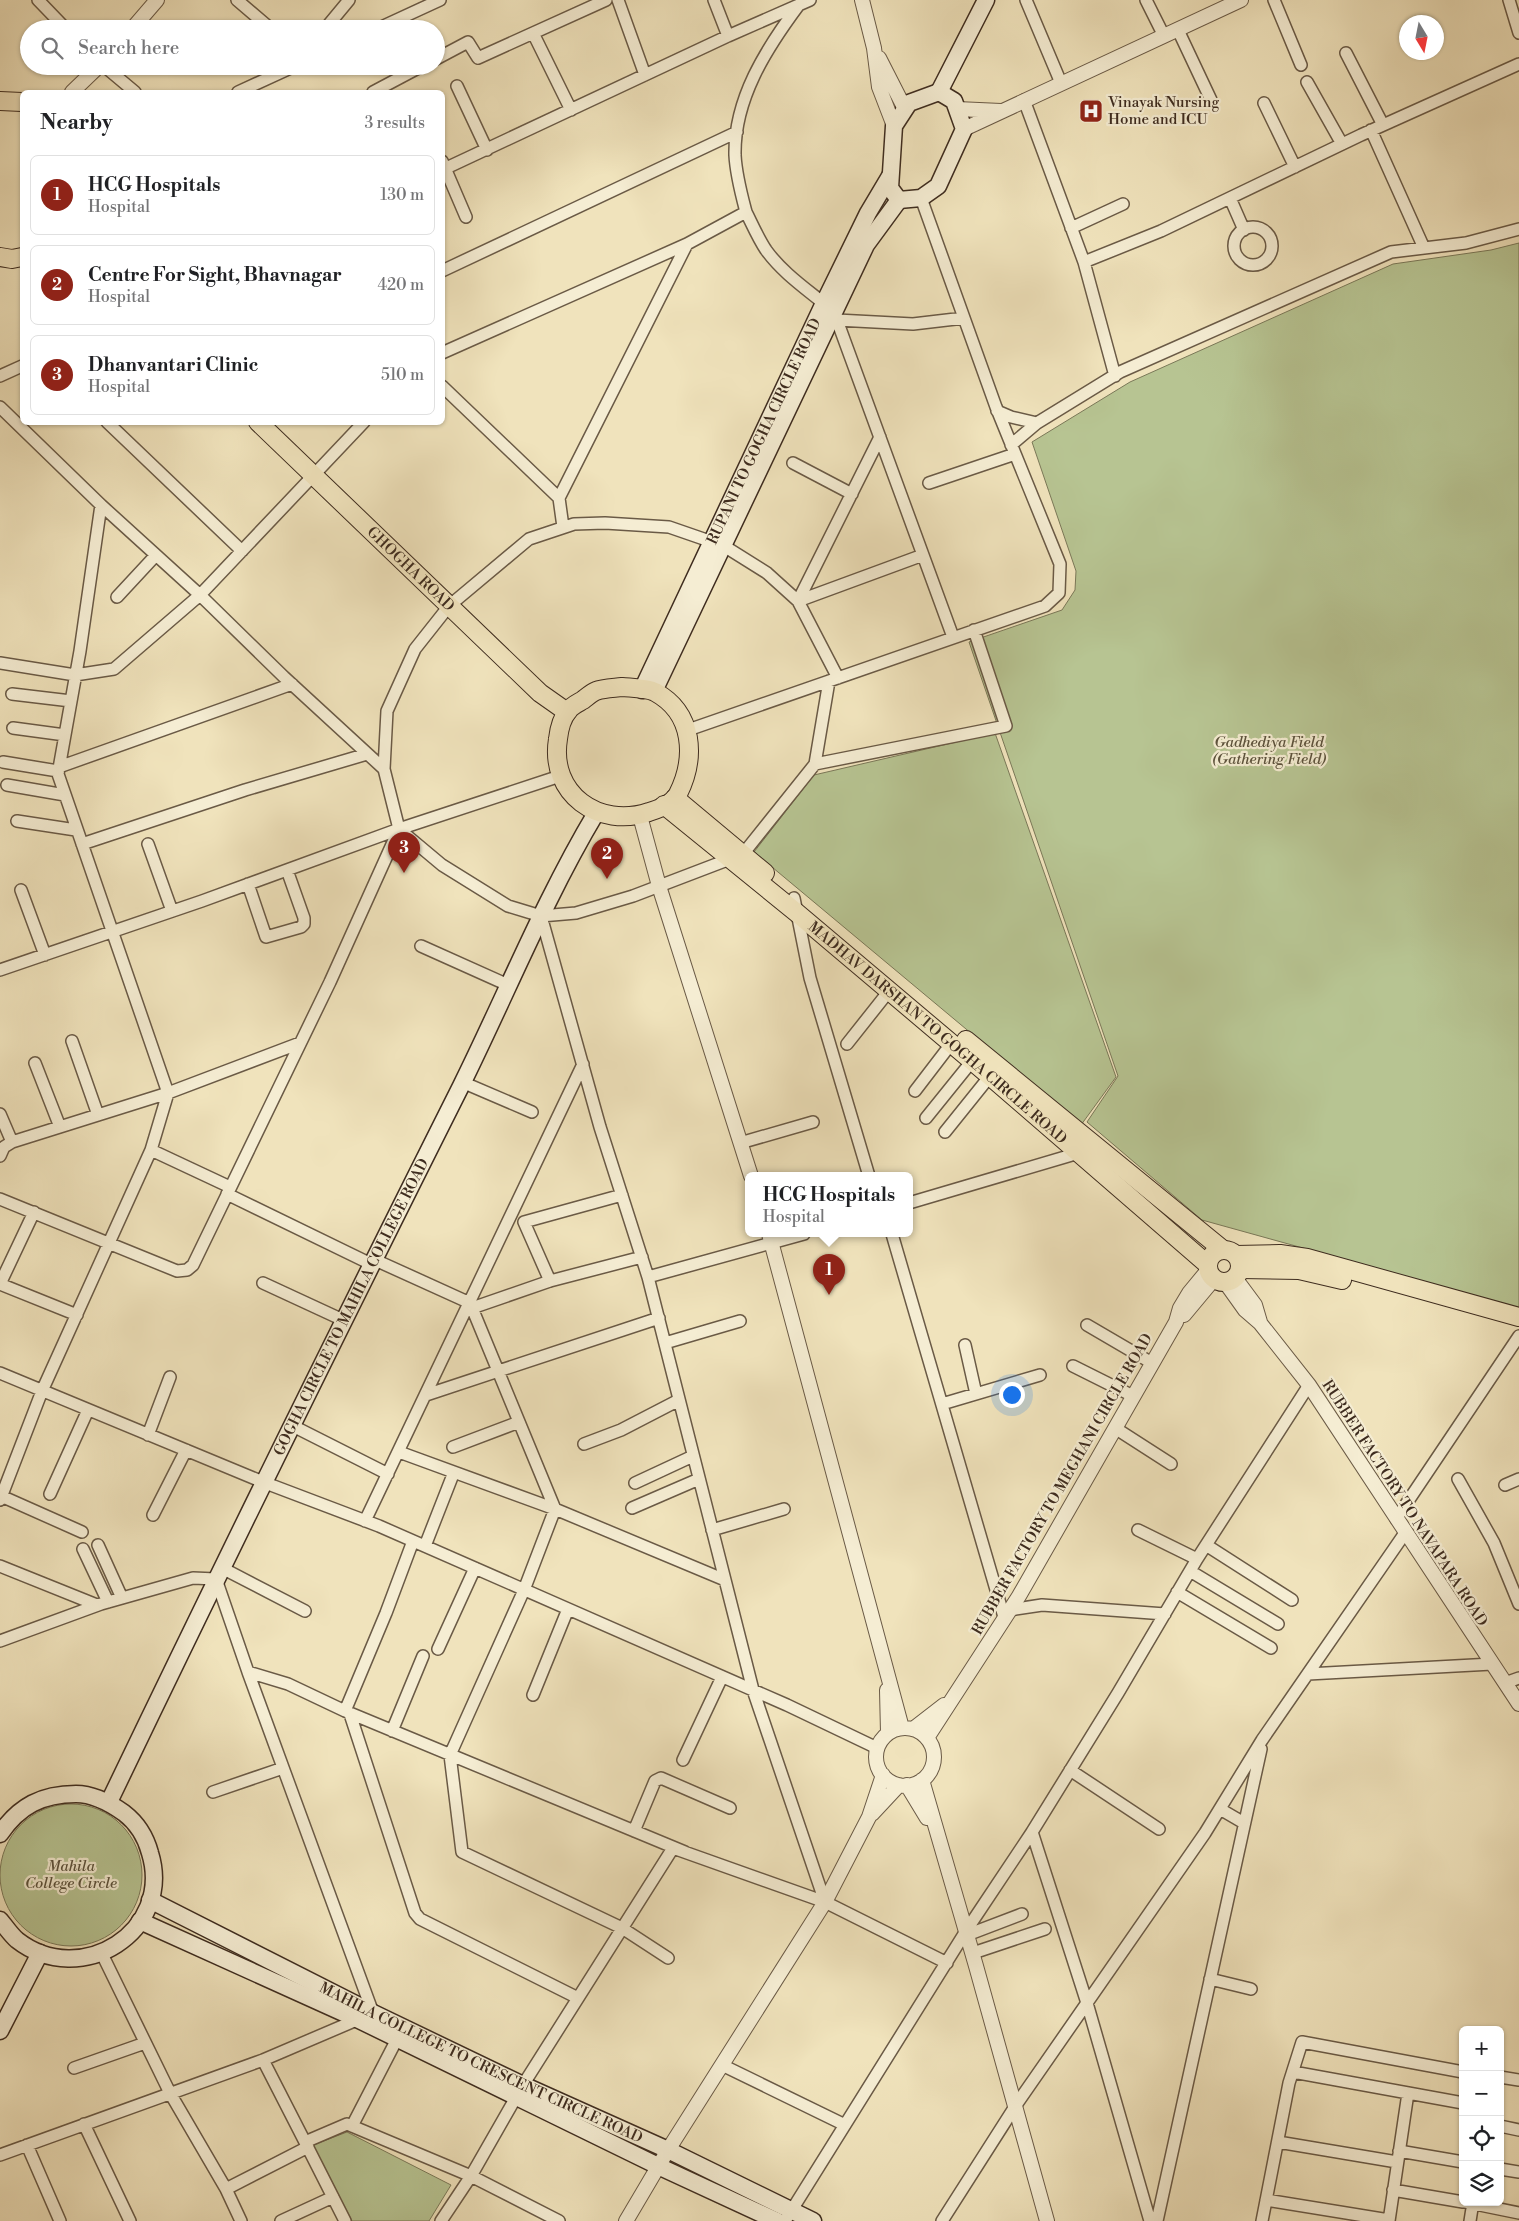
<!DOCTYPE html>
<html lang="en">
<head>
<meta charset="utf-8">
<style>
  body { margin:0; font-family:"Libre Bodoni",serif; background:#f6f6f6; color:#202124 }
  .controls { position:absolute; right:15px; bottom:15px; display:grid; overflow:hidden; border-radius:8px; box-shadow:0 1px 4px #0004 }
  .controls button { width:45px; height:45px; display:grid; place-items:center; padding:0; border:0; border-bottom:1px solid #e0e0e0; background:#fff; color:#202124; font:25px sans-serif }
  .compass { position:absolute; left:1399px; top:15px; width:45px; height:45px; border-radius:50%; background:#fff; box-shadow:0 1px 4px #0004; rotate:170deg }
  .you { position:absolute; left:1011px; top:1394px; width:18px; height:18px; margin:-12px; border:4px solid #fff; border-radius:50%; background:#1a73e8; box-shadow:0 0 0 8px #1a73e833 }
  .badge { display:grid; place-items:center; width:32px; height:32px; border-radius:50%; background:#8f2418; color:#fff; font-size:16px; font-weight:700 }
  .pin { position:absolute; translate:-50% -41px; filter:drop-shadow(0 1px 2px #0008) }
  .pin::after { content:''; position:absolute; top:26px; width:18px; height:15px; background:inherit; clip-path:polygon(0 0,100% 0,50% 100%) }
  .popup { position:absolute; left:745px; top:1172px; width:168px; height:65px; box-sizing:border-box; display:grid; place-content:center; border-radius:8px; background:#fff; filter:drop-shadow(0 1px 4px #0005); font-size:16px; white-space:nowrap; color:#757577 }
  .popup b { font-size:19px; color:#202124 }
  .popup::after { content:''; position:absolute; left:50%; top:100%; margin-left:-10px; border:10px solid transparent; border-top-color:#fff }
  .list { margin:0; padding:0; list-style:none }
  h2 { display:flex; justify-content:space-between; align-items:center; height:65px; margin:0; padding:0 20px; font-size:21px }
  h2 small { font-size:16px; font-weight:400; color:#757577 }
  .list li { display:grid; grid-template-columns:32px 1fr auto; gap:15px; align-items:center; box-sizing:border-box; height:80px; margin:0 10px 10px; padding:0 10px; border:1px solid #e0e0e0; border-radius:8px }
  .list b { display:block; font-size:19px; white-space:nowrap }
  .list p { margin:0; font-size:16px; white-space:nowrap; color:#757577 }
  .list em { font-size:16px; font-style:normal; color:#757577 }
  .icon { flex:none; width:28px; height:28px; fill:none; stroke:currentColor; stroke-width:2; stroke-linecap:round; stroke-linejoin:round }
  .map { position:relative; flex:none; width:1519px; height:2221px; overflow:hidden }
  .search { position:absolute; background:#fff; box-shadow:0 1px 4px #0004; left:20px; top:20px; width:425px; height:55px; display:flex; align-items:center; gap:12px; box-sizing:border-box; padding:0 18px; border-radius:28px; color:#757577; font-size:19px }
  .panel { position:absolute; background:#fff; box-shadow:0 1px 4px #0004; left:20px; top:90px; width:425px; height:335px; border-radius:8px }
  .map>svg:first-child { display:block }
</style>
</head>
<body>
<div class="map">
<svg width="1519" height="2221" viewBox="0 0 1519 2221">
  <rect width="100%" height="100%" fill="#f0e3bc"/>
  <filter id="stains"><feTurbulence type="fractalNoise" baseFrequency=".004" numOctaves="4"/><feColorMatrix values="0 0 0 0 .2 0 0 0 0 .09 0 0 0 0 .02 0 0 0 .5 -.17"/></filter>
  <radialGradient id="worn" r=".72"><stop offset=".6" stop-color="#630" stop-opacity="0"/><stop offset="1" stop-color="#630" stop-opacity=".3"/></radialGradient>
  <path fill="#b7c492" stroke="#7a7858" d="M1519,243V1308L1202,1220L1087,1122L1118,1076L969,642L1062,610L1075,590L1076,571L1032,442L1130,382L1393,264L1491,250Z
    M995,733L1116,1077L1081,1125L754,852L814,775Z
    M0 1875a71 71 0 1 1 142 0a71 71 0 1 1-142 0Z
    M347,2132L451,2185L429,2221H352L313,2145Z"/>
  <g fill="none" stroke-linecap="round" stroke-linejoin="round">
    <g stroke="#6a5a46" stroke-width="14">
      <path id="minor" d="M38,0L66,29
        M237,0L271,29
        M618,0L645,75
        M714,0L728,36
        M1026,0L1061,83
        M1146,0L1164,36
        M1274,0L1301,65
        M1509,0L1519,33
        M325,29L349,0
        M377,29L440,0
        M1178,30L1211,100
        M533,33L571,110
        M1346,53L1383,125
        M436,59L468,42L478,58L606,0
        M104,66L135,92
        M1307,82L1342,144
        M457,86L487,150
        M238,92L295,66
        M373,92L422,66
        M1024,100L1084,262L1115,376
        M1264,103L1295,167
        M1371,130L1424,248
        M442,161L466,217
        M442,170L728,36L810,0
        M1230,198L1244,230
        M746,212C741,193 736,175 735,155C734,99 766,49 798,6
        M1234 246a19 19 0 1 1 38 0a19 19 0 1 1-38 0Z
        M1071,228L1123,204
        M1084,262L1161,231L1361,135L1519,64
        M442,271L737,132
        M837,320L913,324L964,318
        M442,353L687,244
        M0,376L22,366
        M442,386L559,498L563,527
        M0,407L101,505L80,651L58,774L168,1093L12,1142L4,1147L0,1156
        M997,411L1011,417L1037,423
        M107,422L242,551
        M1011,445L1037,423L1120,372L1391,252L1466,243L1519,229
        M793,463L852,494
        M929,483L1015,454
        M559,498L687,244L746,212C752,224 758,238 766,250C784,275 811,292 834,312L953,637
        M101,505L200,595L364,422
        M117,597L156,555
        M798,601L880,437
        M798,601L923,555
        M0,663L75,675L114,669L200,595L284,677L384,769
        M829,681L815,764L743,854L633,896L576,913L541,916L508,906L442,865L399,829L384,769L387,711L415,649L449,606L529,539L574,524L605,523L669,527L724,546L767,573L798,601L838,678
        M12,694L71,701
        M13,728L65,735
        M688,730L1045,606L1059,593L1060,564L996,407L921,198
        M3,762L58,771
        M815,764L1006,726L974,630
        M59,767L292,684
        M7,785L65,795
        M17,821L76,830
        M82,844L245,790L367,754
        M148,844L172,911
        M248,884L266,937L301,927L304,924V918L287,870
        M21,890L45,955
        M794,898L810,978L869,1176
        M541,916L600,1127L648,1277L753,1690L825,1902
        M421,946L508,985
        M0,970L202,901L399,829L560,776
        M72,1041L98,1115
        M847,1044L889,991
        M35,1063L60,1127
        M462,1082L532,1112
        M915,1091L951,1044
        M0,1114L12,1142
        M926,1118L972,1061
        M945,1132L990,1076
        M740,1143L813,1122
        M230,1187L151,1150L168,1093L300,1043
        M227,1194L371,1264
        M0,1199L177,1271L187,1270L193,1265L330,982L399,829
        M909,1203L1082,1152
        M892,1234L1004,1617
        M373,1259L470,1303L555,1509L524,1590L450,1755L462,1852L622,1928L668,1958
        M648,1277L804,1234
        M550,1281L524,1222L622,1195
        M263,1283L343,1320
        M0,1284L77,1315
        M0,1284L34,1212
        M472,1308L550,1281L642,1257
        M1087,1325L1152,1363
        M665,1343L740,1321
        M965,1345L976,1394
        M1073,1366L1133,1396
        M0,1373L263,1482L379,1526L787,1705L877,1748
        M426,1395L659,1318
        M942,1404L1040,1375
        M291,1425L388,1474
        M1115,1428L1171,1464
        M148,1435L170,1377
        M584,1444L621,1430L679,1400
        M453,1447L519,1422
        M399,1452L555,1509L725,1580
        M1458,1479L1494,1543L1519,1604
        M635,1483L693,1456
        M1505,1485L1519,1479
        M50,1494L88,1410
        M1,1496L82,1532
        M0,1500L42,1391L151,1150
        M632,1508L699,1479
        M153,1515L186,1450
        M1396,1519L1519,1336
        M365,1521L583,1064
        M712,1530L784,1509
        M1138,1530L1197,1559
        M98,1545L122,1598
        M1206,1545L1292,1600
        M425,1546L454,1472
        M83,1549L108,1602
        M0,1566L97,1605
        M222,1568L305,1611
        M1190,1571L1278,1624
        M1177,1592L1271,1648
        M1009,1610L1042,1605L1165,1614
        M0,1641L101,1604L193,1578L216,1579L248,1672L288,1684L345,1711L685,1852
        M438,1649L475,1568
        M1308,1674L1492,1664
        M1505,1683L1519,1678
        M533,1695L568,1609
        M345,1711L386,1613L413,1541
        M350,1714L415,1913L420,1919L578,1998
        M392,1731L423,1656
        M683,1760L722,1677
        M1070,1770L1159,1829
        M213,1792L283,1768
        M1220,1809L1244,1823
        M634,1831L655,1781L661,1778L730,1808
        M1032,1832L1118,1693L1197,1559L1309,1385
        M967,1935L1022,1914
        M973,1953L1045,1929
        M102,1954L170,2093L226,2189L241,2221
        M1210,1979L1251,1989
        M263,2060L305,2142
        M722,2065L845,2125
        M74,2068L145,2043
        M1293,2072L1463,2103
        M1500,2077L1519,2080
        M84,2124L130,2221
        M352,2126L397,2039
        M1500,2126L1519,2130
        M1278,2142L1397,2162
        M27,2145L60,2221
        M1399,2151L1463,2162
        M0,2155L263,2060L373,2013L248,1672
        M1500,2169L1519,2172
        M226,2189L308,2147
        M1393,2190L1463,2202
        M1266,2200L1389,2220
        M1465,2202L1519,2213
        M281,2221L333,2197
        M345,2221L305,2142L347,2124L471,2176L559,2221
        M441,2221L471,2176L523,2085L673,1848L825,1902L947,1963
        M785,2221L966,1931L1032,1832L1087,2003L1150,2221
        M942,2221L1016,2105L1205,1833L1262,1740L1405,1533
        M1157,2221L1261,1749
        M1262,2221L1289,2083L1302,2042L1463,2072
        M1389,2221L1408,2093
        M1470,2221L1473,2202"/>
    </g>
    <g stroke="#6a5a46" stroke-width="16">
      <path id="tertiary" d="M862,0L874,48L879,87L894,126
        M132,29L157,0
        M879,58L905,109
        M72,92L99,66
        M957,109L1001,111
        M964,129L1241,0
        M640,816L659,886L751,1176
        M769,1234L902,1728
        M1235,1278L1255,1305L1260,1322
        M1225,1282L1245,1310L1260,1323L1309,1385L1519,1704
        M1184,1315L1214,1279
        M887,1690L888,1733
        M876 1757a29 29 0 1 1 58 0a29 29 0 1 1-58 0Z
        M913,1729L944,1705
        M927,1738L1019,1596L1176,1322L1180,1308L1189,1293L1208,1270
        M922,1780L976,1966L1047,2221
        M907,1785L927,1818
        M872,1814L899,1785
        M626,2221L668,2150L825,1902L869,1817L883,1775"/>
    </g>
    <g stroke="#3e2c1f" stroke-width="19">
      <g id="secondary">
        <path d="M939,92L954,101L964,129L938,186L921,198L899,200L890,188L894,126L909,103Z"/>
        <path d="M939,92L986,0"/>
        <path id="s1" d="M642,690L824,303L868,213L890,176"/>
        <path d="M654,691L866,245L899,200"/>
        <path id="s2" d="M109,1802C224,1562 342,1323 461,1086C506,995 544,900 596,813"/>
        <path d="M0,1834C19,1806 42,1794 76,1794C94,1794 110,1803 124,1813C137,1823 146,1838 150,1853C174,1931 81,1990 17,1940C11,1935 5,1926 0,1920"/>
        <path id="s3" d="M150,1900L373,2013L523,2085L668,2150L813,2221"/>
        <path d="M140,1921L357,2019L658,2166L777,2221"/>
        <path d="M0,2031L40,1953"/>
      </g>
    </g>
    <g stroke="#3e2c1f" stroke-width="20">
      <g id="primary">
        <path d="M0,101L22,102"/>
        <path d="M0,257L12,259L22,257"/>
        <path id="s4" d="M258,422L540,693L567,712"/>
        <path d="M622,687C632,688 647,688 655,692C694,713 696,758 678,794C673,803 659,809 649,812C599,829 549,794 558,739C559,730 562,718 568,711C571,706 578,703 583,700C587,697 591,693 596,691C603,688 614,688 622,687Z"/>
        <path d="M675,798L765,873"/>
        <path id="s5" d="M664,805L797,913L990,1076L1207,1264"/>
        <path d="M966,1040L1222,1249"/>
        <circle cx="1224" cy="1266" r="16"/>
        <path d="M1236,1255L1280,1254L1307,1258L1519,1317"/>
        <path d="M1240,1269L1299,1270L1342,1280"/>
      </g>
    </g>
    <use href="#minor" stroke="#f5edd3" stroke-width="11"/>
    <use href="#tertiary" stroke="#f5edd3" stroke-width="14"/>
    <use href="#secondary" stroke="#f5edd3" stroke-width="16"/>
    <use href="#primary" stroke="#f0e3bc" stroke-width="18"/>
  </g>
  <defs>
    <g id="hospital-square" transform="scale(1.25)"><rect x="-9" y="-9" width="18" height="18" rx="4" fill="#8f2418" stroke="#f5edd3"/><path d="M-5-5h3v3.5h4V-5h3V5h-3V1.5h-4V5h-3Z" fill="#fff"/></g>
  </defs>
  <g fill-rule="evenodd">
    <use href="#hospital-square" x="1091" y="111"/>
  </g>
  <g text-anchor="middle" stroke-width="4.5" stroke-linejoin="round" paint-order="stroke">
    <g font-size="15" fill="#3e2c1f" stroke="#f5edd3" text-anchor="start">
      <text x="1108" y="107">Vinayak Nursing<tspan x="1108" dy="17">Home and ICU</tspan></text>
    </g>
    <g font-size="15" fill="#3e2c1f" stroke="#f5edd3">
      <text dy="5" stroke="none"><textPath href="#s1" startOffset="286">RUPANI TO GOGHA CIRCLE ROAD</textPath></text>
      <text dy="5" stroke="none"><textPath href="#s4" startOffset="212">GHOGHA ROAD</textPath></text>
      <text dy="5" stroke="none"><textPath href="#s5" startOffset="356">MADHAV DARSHAN TO GOGHA CIRCLE ROAD</textPath></text>
      <text dy="5" stroke="none"><textPath href="#s2" startOffset="551">GOGHA CIRCLE TO MAHILA COLLEGE ROAD</textPath></text>
      <text transform="translate(1062 1484) rotate(-60)" y="5">RUBBER FACTORY TO MEGHANI CIRCLE ROAD</text>
      <text transform="translate(1405 1503) rotate(57)" y="5">RUBBER FACTORY TO NAVAPARA ROAD</text>
      <text dy="5" stroke="none"><textPath href="#s3" startOffset="369">MAHILA COLLEGE TO CRESCENT CIRCLE ROAD</textPath></text>
    </g>
    <g font-size="15" font-style="italic" fill="#5c523c" stroke="#f5edd3">
      <text x="1269" y="747">Gadhediya Field<tspan x="1269" dy="17">(Gathering Field)</tspan></text>
      <text x="71" y="1871">Mahila<tspan x="71" dy="17">College Circle</tspan></text>
    </g>
  </g>
  <rect width="100%" height="100%" filter="url(#stains)"/>
  <rect width="100%" height="100%" fill="url(#worn)"/>
</svg>
<div class="controls">
<button>+</button>
<button>−</button>
<button><svg class="icon" aria-label="locate" viewBox="0 0 24 24"><circle cx="12" cy="12" r="6"/><path d="M12 2v4M12 18v4M2 12h4M18 12h4"/></svg></button>
<button><svg class="icon" aria-label="layers" viewBox="0 0 24 24"><path d="M12 4l9 5-9 5-9-5zM3 14l9 5 9-5"/></svg></button>
</div>
<svg class="compass" viewBox="-18 -18 36 36"><path d="M0-13l5 13h-10z" fill="#e53935"/><path d="M0 13l5-13h-10z" fill="#757577"/></svg>
<div class="you"></div>
<div class="pin badge" style="left:829px;top:1295px">1</div>
<div class="popup"><b>HCG Hospitals</b>Hospital</div>
<div class="pin badge" style="left:607px;top:879px">2</div>
<div class="pin badge" style="left:404px;top:873px">3</div>
<div class="search"><svg class="icon" aria-label="search" viewBox="0 0 24 24"><circle cx="10" cy="10" r="6"/><path d="M15 15l6 6"/></svg>Search here</div>
<section class="panel">
<h2>Nearby<small>3 results</small></h2>
<ul class="list">
<li><span class="badge">1</span><div><b>HCG Hospitals</b><p>Hospital</p></div><em>130 m</em></li>
<li><span class="badge">2</span><div><b>Centre For Sight, Bhavnagar</b><p>Hospital</p></div><em>420 m</em></li>
<li><span class="badge">3</span><div><b>Dhanvantari Clinic</b><p>Hospital</p></div><em>510 m</em></li>
</ul>
</section>
</div>
</body>
</html>
